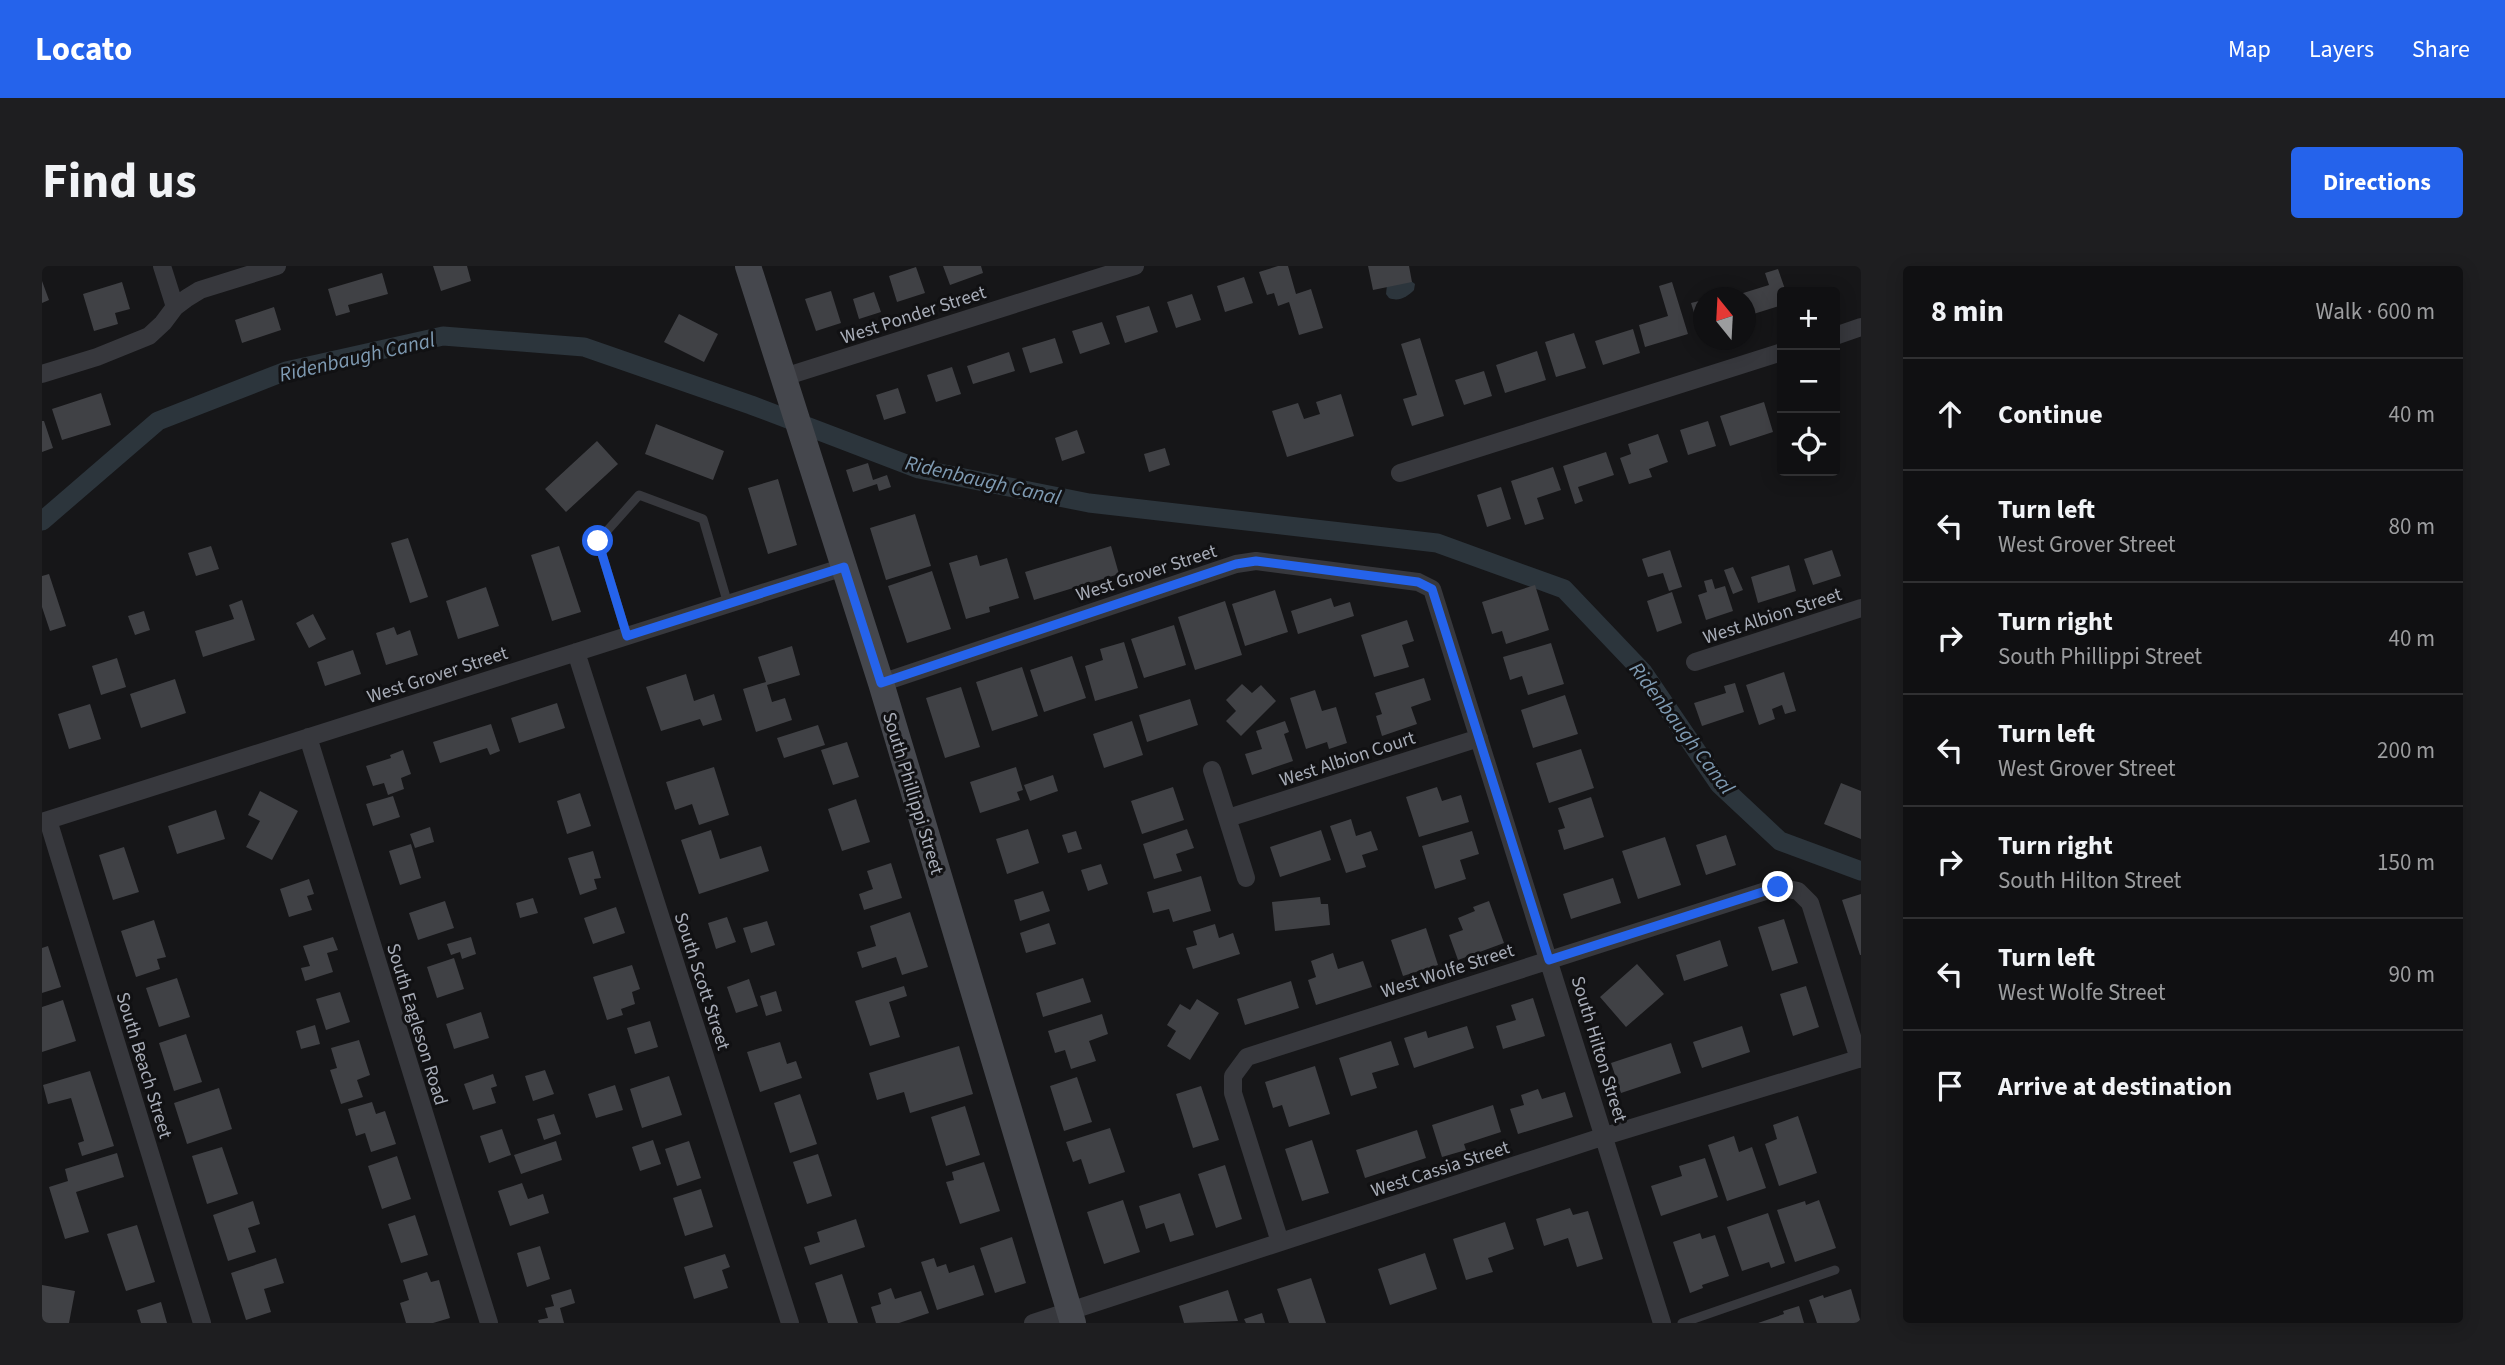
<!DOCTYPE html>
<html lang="en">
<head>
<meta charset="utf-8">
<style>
  body { margin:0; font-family:"Source Sans 3",sans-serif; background:#1e1e20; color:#f1f3f6 }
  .controls { position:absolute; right:21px; top:21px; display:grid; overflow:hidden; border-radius:7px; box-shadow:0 4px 18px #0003 }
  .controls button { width:63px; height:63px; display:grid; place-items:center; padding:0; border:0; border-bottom:2px solid #303032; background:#101012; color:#f1f3f6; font:35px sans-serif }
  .compass { position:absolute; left:1651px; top:21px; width:63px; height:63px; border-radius:50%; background:#101012; box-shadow:0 4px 18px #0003; rotate:342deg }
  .stop { position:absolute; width:21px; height:21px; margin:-16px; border:5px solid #2563eb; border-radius:50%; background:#fff }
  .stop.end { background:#2563eb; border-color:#fff; box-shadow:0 2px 7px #0008 }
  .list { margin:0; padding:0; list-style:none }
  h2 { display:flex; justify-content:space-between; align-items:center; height:91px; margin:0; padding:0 28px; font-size:30px }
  h2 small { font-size:23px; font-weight:400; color:#9c9d9f }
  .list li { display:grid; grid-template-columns:46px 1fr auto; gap:21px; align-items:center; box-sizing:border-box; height:112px; padding:0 28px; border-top:2px solid #303032 }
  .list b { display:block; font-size:26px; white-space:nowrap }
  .list p { margin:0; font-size:23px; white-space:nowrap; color:#9c9d9f }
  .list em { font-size:23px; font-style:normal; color:#9c9d9f }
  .icon { flex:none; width:38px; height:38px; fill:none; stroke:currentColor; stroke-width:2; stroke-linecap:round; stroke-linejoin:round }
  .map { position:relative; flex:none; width:1819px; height:1057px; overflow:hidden; border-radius:7px }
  header { display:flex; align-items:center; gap:42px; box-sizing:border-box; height:98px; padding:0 35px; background:#2563eb; color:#fff }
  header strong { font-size:33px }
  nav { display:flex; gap:38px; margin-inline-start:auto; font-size:24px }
  .intro { display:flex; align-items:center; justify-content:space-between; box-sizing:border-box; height:168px; padding:0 42px }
  h1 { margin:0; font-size:49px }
  .button { padding:18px 32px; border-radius:7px; background:#2563eb; color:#fff; font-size:24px; font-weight:700 }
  main { display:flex; gap:42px; padding:0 42px }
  aside { flex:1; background:#101012; border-radius:7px; box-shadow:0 4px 18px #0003 }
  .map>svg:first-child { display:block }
</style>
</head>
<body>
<header>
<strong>Locato</strong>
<nav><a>Map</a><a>Layers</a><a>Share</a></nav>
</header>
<div class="intro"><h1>Find us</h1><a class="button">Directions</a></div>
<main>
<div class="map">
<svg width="1819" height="1057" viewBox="0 0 1819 1057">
  <rect width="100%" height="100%" fill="#161618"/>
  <path fill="#2c353c" d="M1369,15L1373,18L1372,24C1365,31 1357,36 1347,32L1344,28L1345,19Z"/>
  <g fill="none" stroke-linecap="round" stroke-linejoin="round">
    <path stroke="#2c353c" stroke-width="19" d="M0,255L116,155L244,105L401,70L542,81L709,139L877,203L1047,237L1395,277L1522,323L1601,406L1677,518L1738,575L1819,605"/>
  </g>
  <path fill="#404145" d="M391,0H425L429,15L399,25Z
    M901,0H939L941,7L908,19Z
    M1236,0H1246L1254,28L1269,23L1281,62L1257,69L1247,36L1236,40L1232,27L1225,29L1217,6Z
    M1326,0H1367L1370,16L1331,24Z
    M874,1L883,27L855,36L847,10Z
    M1736,3L1744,26H1740V39L1705,50L1703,32H1699L1698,28L1727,19L1723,7Z
    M340,7L346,28L306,39L308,46L294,50L286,23Z
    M1202,11L1211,37L1183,46L1175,20Z
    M0,15L7,34L0,37Z
    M80,16L88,43L73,47L76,58L52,65L41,28Z
    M1630,16L1646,68L1603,81L1597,59L1626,50L1617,20Z
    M789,25L799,57L774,65L763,33Z
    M832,26L839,46L817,53L811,33Z
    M1150,28L1159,54L1134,62L1125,36Z
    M1661,34V65L1658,66L1649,37Z
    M1107,40L1116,66L1083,77L1074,50Z
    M232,41L239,64L200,77L193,54Z
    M637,48L676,68L662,96L622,76Z
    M1060,56L1068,78L1038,88L1030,65Z
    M1591,63L1598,87L1561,99L1553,75Z
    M1532,67L1544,102L1514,111L1503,76Z
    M1013,72L1021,97L988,107L980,82Z
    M1378,72L1402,150L1370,160L1361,133L1375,129L1359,78Z
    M1495,85L1504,114L1463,127L1454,99Z
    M967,86L973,105L931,118L925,100Z
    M910,101L919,128L894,136L885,109Z
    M1442,105L1450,130L1422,139L1413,114Z
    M856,122L864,147L842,154L834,129Z
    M59,127L69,159L20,174L10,143Z
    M1299,128L1312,170L1245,191L1230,145L1256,137L1262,153L1278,148L1274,136Z
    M1722,136L1731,166L1688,180L1678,150Z
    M0,155H2L11,182L0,186Z
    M1666,155L1674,180L1646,189L1638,164Z
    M614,158L682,185L671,214L603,188Z
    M1035,164L1043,187L1020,195L1013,172Z
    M1616,168L1626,196L1607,203L1610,211L1587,218L1578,192L1589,188L1586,178Z
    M555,175L576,198L524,246L503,223Z
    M1123,182L1128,199L1107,206L1102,188Z
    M1564,186L1572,209L1536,221L1541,235L1533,238L1521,200Z
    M826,197L831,214L845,209L849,221L837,225L835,218L811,226L804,204Z
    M1511,201L1519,224L1495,232L1502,253L1483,259L1469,215Z
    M736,213L755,279L726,288L706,222Z
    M1459,221L1469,253L1445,261L1435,229Z
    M873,248L889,300L844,314L828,262Z
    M366,272L386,331L368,337L349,277Z
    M169,280L177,303L154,310L146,287Z
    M517,280L539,346L510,355L489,289Z
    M1069,280L1077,308L992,334L983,306Z
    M1628,284L1640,321L1627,325L1621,307L1606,311L1600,293Z
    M1790,284L1799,310L1771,319L1762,293Z
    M935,289L938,300L965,292L977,332L947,341L948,346L924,353L907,297Z
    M1747,299L1754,325L1716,337L1709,311Z
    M1691,301L1701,324L1691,328L1682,304Z
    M890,305L909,363L865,377L846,320Z
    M7,308L24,360L8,365L0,341V310Z
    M1670,313L1673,323L1683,320L1691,345L1664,354L1656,329L1665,326L1662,315Z
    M1493,319L1507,364L1464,378L1460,365L1450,368L1440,336Z
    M444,321L457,360L416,373L404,335Z
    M1233,324L1246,366L1203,380L1190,338Z
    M1630,326L1640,357L1615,366L1605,335Z
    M1289,332L1292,341L1308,336L1312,350L1256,368L1249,345Z
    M200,334L213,374L161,391L153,365L192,353L187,339Z
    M1183,335L1200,389L1153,404L1136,351Z
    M102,345L108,364L93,369L86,350Z
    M271,348L284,373L267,382L254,357Z
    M1365,354L1372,375L1360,379L1367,401L1332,411L1319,369Z
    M1132,359L1144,399L1102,412L1089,373Z
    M352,361L355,369L368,364L376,389L344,399L334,367Z
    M1082,376L1096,422L1053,435L1043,400L1061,394L1058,383Z
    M1509,377L1522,418L1486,429L1480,410L1468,414L1461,391Z
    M750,380L758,409L725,419L730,436L743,432L750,454L714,466L701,423L724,416L716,391Z
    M311,384L319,408L283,420L275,396Z
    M1030,390L1044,432L1002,446L988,404Z
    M75,392L84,421L59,429L50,400Z
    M980,401L996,450L950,465L934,416Z
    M1742,406L1754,445L1743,448L1740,439L1730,443L1733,453L1717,459L1704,419Z
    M644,408L652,435L672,428L680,454L661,460L658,453L619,465L604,421Z
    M1382,412L1389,434L1369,441L1375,458L1340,470L1334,450L1340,448L1333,427Z
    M133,413L144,447L99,462L88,428Z
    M1693,417L1702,446L1660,460L1652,437L1684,427L1682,420Z
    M1200,418L1210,427L1219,419L1234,435L1199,470L1184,455L1194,445L1184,434Z
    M919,421L938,481L903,492L884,432Z
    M1273,424L1280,445L1294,441L1305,477L1287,483L1285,476L1264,483L1248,432Z
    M1523,429L1536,468L1491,482L1479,444Z
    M1148,433L1156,459L1105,476L1097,449Z
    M515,437L523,462L477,477L469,452Z
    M48,438L59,473L27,483L16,448Z
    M1090,455L1101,489L1062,502L1051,468Z
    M1243,455L1247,466L1242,468L1251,495L1210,509L1203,488L1220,483L1214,465Z
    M449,458L458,485L448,489L445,482L398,497L391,476Z
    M776,459L783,479L742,492L735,472Z
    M805,476L817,511L791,519L779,484Z
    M1539,483L1552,522L1507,537L1494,497Z
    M361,484L369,508L359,512L362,523L346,529L342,517L331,520L324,500L349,492L348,489Z
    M672,501L687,549L657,559L650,538L633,544L624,516Z
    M974,501L981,524L975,526L978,534L938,547L928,516Z
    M1011,509L1016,525L988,535L982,519Z
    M1799,517L1819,525V573L1782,558Z
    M1131,521L1142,554L1100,568L1089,535Z
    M1395,521L1400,535L1419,529L1427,556L1377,571L1364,531Z
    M218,525L256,545L230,594L204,581L218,555L206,549Z
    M538,527L549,560L525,568L515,535Z
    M351,530L358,551L331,560L324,538Z
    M1549,531L1562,571L1522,584L1516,564L1523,562L1516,542Z
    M814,533L828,576L800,585L786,543Z
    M174,544L183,573L135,588L126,560Z
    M1309,553L1314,570L1329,565L1336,584L1320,589L1324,601L1304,607L1288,560Z
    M388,561L392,576L373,582L368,568Z
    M986,563L997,597L965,608L954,573Z
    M1145,563L1152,582L1134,588L1140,605L1112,613L1101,578Z
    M669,564L678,593L719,580L727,605L657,628L639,574Z
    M1279,564L1289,594L1238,611L1228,581Z
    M1034,565L1040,583L1026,587L1020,569Z
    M1430,565L1437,588L1418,594L1424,613L1393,623L1380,580Z
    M1684,569L1694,599L1664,609L1654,579Z
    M1623,571L1639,619L1596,633L1580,585Z
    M369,578L379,612L358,619L347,585Z
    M82,581L97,626L71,634L57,589Z
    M551,585L559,612L552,613L555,623L538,629L526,592Z
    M849,597L860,632L822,644L817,628L831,623L825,605Z
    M1059,598L1066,618L1046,625L1039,604Z
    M1159,610L1169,645L1131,656L1127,643L1111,647L1105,626Z
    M1571,612L1579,637L1529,653L1521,628Z
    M267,613L272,628L265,630L270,644L247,651L238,623Z
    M1001,625L1008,645L978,655L972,634Z
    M1819,628V689H1818L1800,634Z
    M1278,631L1279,638H1286L1288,659L1233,665L1230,636Z
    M491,632L496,647L478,652L474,637Z
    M403,635L412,662L376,674L367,647Z
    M1447,635L1462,677L1416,694L1407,669L1421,664L1416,652L1433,645L1431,641Z
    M574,641L583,667L551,678L542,652Z
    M868,646L886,701L860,709L854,691L820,702L815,686L834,680L828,660Z
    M685,651L694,676L674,683L666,657Z
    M1742,653L1756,697L1730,705L1716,661Z
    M112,654L124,691L115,693L118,703L94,711L79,665Z
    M725,655L733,679L709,687L701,662Z
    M1007,657L1014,678L984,687L978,667Z
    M1173,658L1177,672L1191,667L1198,688L1151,703L1144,682L1155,679L1151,665Z
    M1384,662L1396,699L1361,710L1349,674Z
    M291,671L296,684L285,687L291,706L263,715L259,702L268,700L261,680Z
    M429,671L434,688L420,693L418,686L409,689L405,678Z
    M1678,674L1686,700L1642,715L1634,689Z
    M6,680L19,721L0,727V682Z
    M1291,687L1296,703L1321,695L1330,721L1274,739L1266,714L1274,711L1269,695Z
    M412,692L422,723L395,732L385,701Z
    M1595,698L1622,728L1584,761L1558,731Z
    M590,699L598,723L590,726L593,738L579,743L581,749L565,754L551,711Z
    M135,712L148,751L117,761L104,722Z
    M1041,712L1049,736L1001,751L994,727Z
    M707,713L716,740L694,747L685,721Z
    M1249,715L1257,742L1203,759L1195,733Z
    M862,720L865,730L847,736L858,771L828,780L813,735Z
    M1764,720L1777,761L1751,770L1738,728Z
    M734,725L740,745L724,750L718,730Z
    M298,726L308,756L284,764L274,733Z
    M1491,732L1503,770L1461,783L1454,760L1474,754L1469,739Z
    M1155,733L1177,747L1148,794L1125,780L1134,765L1125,759L1138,738L1148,744Z
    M21,734L34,775L0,786V741Z
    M439,746L447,772L412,783L404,758Z
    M1060,748L1066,768L1047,775L1054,795L1029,803L1023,784L1013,787L1006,765Z
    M608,755L616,781L593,788L585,762Z
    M273,759L278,778L259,783L254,765Z
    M1425,760L1432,782L1372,802L1362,772L1384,765L1386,772Z
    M1700,760L1708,786L1660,802L1651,776Z
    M144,768L160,816L132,825L117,777Z
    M317,774L328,809L315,814L321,831L299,838L288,804L295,802L289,782Z
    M1349,775L1357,799L1330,807L1335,822L1309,830L1297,792Z
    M738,776L745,798L754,795L760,812L718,826L705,786Z
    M1629,777L1639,807L1579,827L1569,797Z
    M917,780L931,828L868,847L862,826L835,834L827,807Z
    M1273,800L1288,848L1247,861L1240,839L1231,842L1223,816Z
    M503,804L512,828L491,835L483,810Z
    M48,805L72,880L40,890L36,877L42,875L29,832L6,838L1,819Z
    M451,808L455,820L449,822L454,837L431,844L422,818Z
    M627,810L640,849L600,862L588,823Z
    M1035,811L1050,856L1022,865L1008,820Z
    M573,819L581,844L554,852L546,828Z
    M1159,820L1177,874L1151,882L1134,828Z
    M177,822L190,863L145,878L132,837Z
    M1496,823L1500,833L1523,826L1531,851L1476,868L1468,843L1482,839L1479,829Z
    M758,828L775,878L748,887L732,837Z
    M330,836L334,848L343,845L354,878L329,886L323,867L314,870L306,843Z
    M1451,839L1459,866L1422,878L1424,884L1400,891L1390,859Z
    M923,840L938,889L904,900L889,851Z
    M512,848L519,868L502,874L495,853Z
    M1756,850L1775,907L1737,920L1723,878L1735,873L1731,859Z
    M1068,862L1083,906L1047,918L1039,893L1031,896L1024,876Z
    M460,863L469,889L447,897L438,870Z
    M1375,864L1384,892L1323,912L1314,884Z
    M1692,870L1697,886L1710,881L1724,922L1685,935L1666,879Z
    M611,874L619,898L598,905L590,881Z
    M1270,874L1287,927L1260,935L1243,883Z
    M514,875L520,894L479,908L472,889Z
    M647,875L659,912L635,920L623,883Z
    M180,881L196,928L165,938L150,890Z
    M75,887L82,911L34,926L47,966L23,973L7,921L26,915L23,903Z
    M776,888L790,930L765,938L751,896Z
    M355,890L369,933L340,943L326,900Z
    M1663,892L1676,931L1619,950L1609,920L1640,910L1637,900Z
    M942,896L958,945L918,958L904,916L912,914L910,906Z
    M1183,899L1200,953L1174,962L1156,908Z
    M480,917L486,933L501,928L507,947L468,960L456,925Z
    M659,923L671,961L643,970L631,932Z
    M1138,927L1152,969L1128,976L1122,957L1104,963L1097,940Z
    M1081,934L1098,986L1062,998L1045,946Z
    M1777,934L1794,982L1753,996L1735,944L1763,935L1764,939Z
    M211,935L218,958L206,962L214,986L186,995L171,949Z
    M1528,942L1531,949L1546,945L1561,993L1535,1001L1526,972L1502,980L1494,953Z
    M1726,947L1743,997L1729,1002L1727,996L1700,1005L1685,961Z
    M373,949L386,989L359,997L346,958Z
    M814,953L823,981L768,999L762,981L778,976L775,966Z
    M1463,956L1472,983L1446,992L1451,1006L1424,1014L1411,973Z
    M95,959L113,1016L84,1025L65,968Z
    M1658,967L1660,973L1673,969L1687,1010L1660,1019L1661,1022L1648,1027L1631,976Z
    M970,971L984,1017L953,1027L938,982Z
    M498,980L508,1013L485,1021L475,987Z
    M1383,987L1395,1023L1348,1039L1336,1003Z
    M683,988L688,1001L680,1004L686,1022L652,1033L642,1001Z
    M234,992L242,1017L222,1023L229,1046L204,1054L189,1007Z
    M892,992L895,1001L904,998L907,1007L932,999L942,1029L895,1044L879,996Z
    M385,1006L389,1016L397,1014L408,1052L391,1057H364L358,1037L367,1034L361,1014Z
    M800,1008L816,1057H786L773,1017Z
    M1269,1012L1284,1057H1247L1235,1023Z
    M0,1019L33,1025L27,1057H0Z
    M849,1022L853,1033L879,1025L887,1047L857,1057H834L829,1041L839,1038L836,1027Z
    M529,1023L533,1037L518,1042L522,1057H497L496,1054L506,1052L503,1042L512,1040L509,1029Z
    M1809,1023L1819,1057H1775L1767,1034L1781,1029L1782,1032Z
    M1186,1024L1196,1055L1142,1057L1137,1040Z
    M119,1036L125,1057H99L95,1044Z
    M1757,1040L1762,1057H1716L1742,1048L1741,1045Z
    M1220,1047L1223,1057H1204L1202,1053Z"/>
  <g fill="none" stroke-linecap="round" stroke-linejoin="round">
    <path stroke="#37383d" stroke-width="9" d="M585,370L556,275L597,229L661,253L686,338
      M1640,1057L1793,1004"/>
    <path stroke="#37383d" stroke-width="18" d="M120,0L133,41
      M1793,70L1819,61
      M0,108L55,91L107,70L121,57L133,41L145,32L158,24L235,0
      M742,111L1093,0
      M1358,207L1740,86
      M534,386L748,1057
      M1653,396L1819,342
      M839,417L1194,298L1214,295L1376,316L1390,323L1620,1057
      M266,471L447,1057
      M1170,504L1204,612
      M1186,552L1437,472
      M6,554L160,1057
      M0,556L802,301
      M1238,976L1191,827V810L1205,791L1736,621L1756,625L1768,637L1817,793
      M991,1057L1563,870L1819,792"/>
    <path stroke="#45474d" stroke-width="26" d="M706,0L839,417L1031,1057"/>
  </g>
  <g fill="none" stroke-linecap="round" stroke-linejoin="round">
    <path stroke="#2563eb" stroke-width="9" d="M556,275L585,370L802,301L839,417L1194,298L1214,295L1376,316L1390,323L1507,694L1736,621"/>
  </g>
  <g text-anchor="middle" stroke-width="6" stroke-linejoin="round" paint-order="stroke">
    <g font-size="19" fill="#a8adb8" stroke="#111113">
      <text transform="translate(871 48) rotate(-18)" y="7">West Ponder Street</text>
      <text transform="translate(1104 306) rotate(-18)" y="7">West Grover Street</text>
      <text transform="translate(1730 349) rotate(-18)" y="7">West Albion Street</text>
      <text transform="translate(395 408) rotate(-18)" y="7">West Grover Street</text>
      <text transform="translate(1305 492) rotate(-18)" y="7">West Albion Court</text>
      <text transform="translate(872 527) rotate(73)" y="7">South Phillippi Street</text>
      <text transform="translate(1405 704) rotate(-18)" y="7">West Wolfe Street</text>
      <text transform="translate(661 715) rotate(72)" y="7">South Scott Street</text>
      <text transform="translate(376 758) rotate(73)" y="7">South Eagleson Road</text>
      <text transform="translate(1558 783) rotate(73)" y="7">South Hilton Street</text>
      <text transform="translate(103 799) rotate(73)" y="7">South Beach Street</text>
      <text transform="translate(1398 902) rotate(-18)" y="7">West Cassia Street</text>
    </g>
    <g font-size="21" font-style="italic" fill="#7f9bb3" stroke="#111113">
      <text transform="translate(315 91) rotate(-13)" y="7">Ridenbaugh Canal</text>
      <text transform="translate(941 214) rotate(13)" y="7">Ridenbaugh Canal</text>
      <text transform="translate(1640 462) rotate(53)" y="7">Ridenbaugh Canal</text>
    </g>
  </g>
</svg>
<div class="controls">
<button>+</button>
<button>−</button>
<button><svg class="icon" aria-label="locate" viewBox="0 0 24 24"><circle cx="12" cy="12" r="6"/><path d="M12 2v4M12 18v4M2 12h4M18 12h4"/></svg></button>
</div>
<svg class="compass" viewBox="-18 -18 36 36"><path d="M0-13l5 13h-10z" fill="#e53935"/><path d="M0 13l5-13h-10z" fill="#9c9d9f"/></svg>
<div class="stop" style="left:556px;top:275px"></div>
<div class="stop end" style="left:1736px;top:621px"></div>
</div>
<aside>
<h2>8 min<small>Walk · 600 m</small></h2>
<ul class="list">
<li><svg class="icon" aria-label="ahead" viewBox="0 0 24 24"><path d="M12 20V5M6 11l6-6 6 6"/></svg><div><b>Continue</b></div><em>40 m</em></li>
<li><svg class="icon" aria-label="left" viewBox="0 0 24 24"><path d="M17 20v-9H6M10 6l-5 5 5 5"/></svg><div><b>Turn left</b><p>West Grover Street</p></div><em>80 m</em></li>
<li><svg class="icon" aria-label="right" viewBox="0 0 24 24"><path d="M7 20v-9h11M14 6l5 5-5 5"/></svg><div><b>Turn right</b><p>South Phillippi Street</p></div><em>40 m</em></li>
<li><svg class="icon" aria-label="left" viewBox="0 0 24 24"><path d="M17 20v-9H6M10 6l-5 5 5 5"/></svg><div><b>Turn left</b><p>West Grover Street</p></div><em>200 m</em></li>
<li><svg class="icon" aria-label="right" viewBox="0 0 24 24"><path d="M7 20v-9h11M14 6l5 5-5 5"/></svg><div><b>Turn right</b><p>South Hilton Street</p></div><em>150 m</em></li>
<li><svg class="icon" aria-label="left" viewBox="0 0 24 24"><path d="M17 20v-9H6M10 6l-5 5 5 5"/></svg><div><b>Turn left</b><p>West Wolfe Street</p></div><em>90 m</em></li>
<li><svg class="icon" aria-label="arrive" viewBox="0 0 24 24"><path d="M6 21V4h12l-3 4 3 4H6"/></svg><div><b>Arrive at destination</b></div></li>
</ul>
</aside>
</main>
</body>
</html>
